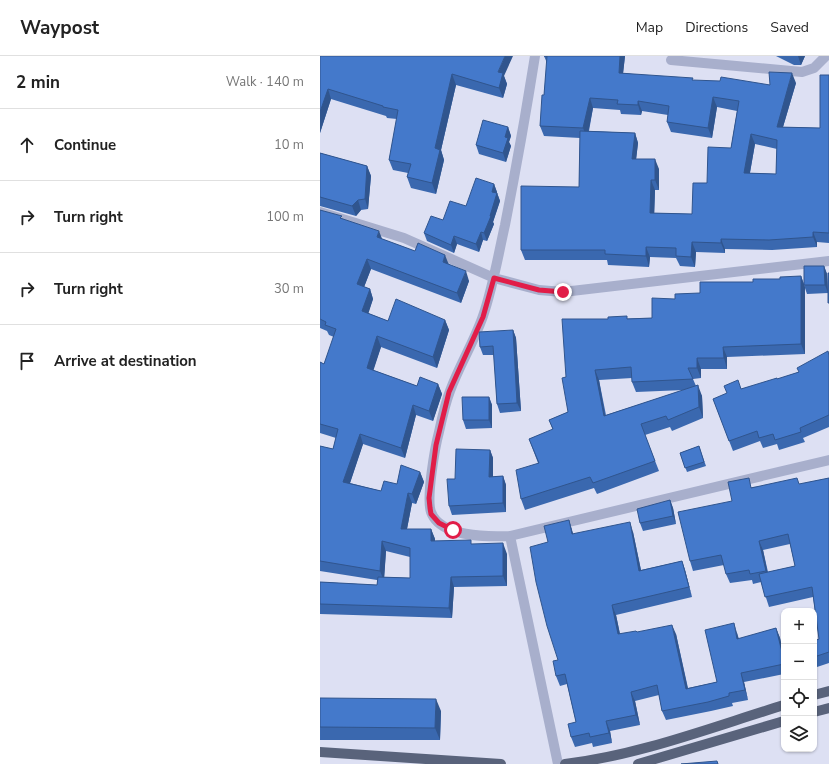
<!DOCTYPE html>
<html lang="en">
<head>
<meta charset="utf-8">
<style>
  body { margin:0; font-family:"Nunito Sans",sans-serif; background:#f6f6f6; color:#222 }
  .controls { position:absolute; right:12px; bottom:12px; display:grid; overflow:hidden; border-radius:8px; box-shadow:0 1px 3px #0004 }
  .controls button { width:36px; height:36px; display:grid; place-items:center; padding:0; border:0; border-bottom:1px solid #e0e0e0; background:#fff; color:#222; font:20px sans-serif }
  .stop { position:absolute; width:12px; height:12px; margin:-9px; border:3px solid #e11d48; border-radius:50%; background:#fff }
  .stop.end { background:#e11d48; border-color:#fff; box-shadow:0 1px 4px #0008 }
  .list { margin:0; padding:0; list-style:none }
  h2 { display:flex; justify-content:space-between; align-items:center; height:52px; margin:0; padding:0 16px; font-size:17px }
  h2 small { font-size:13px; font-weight:400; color:#767676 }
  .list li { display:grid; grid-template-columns:26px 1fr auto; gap:12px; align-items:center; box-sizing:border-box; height:72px; padding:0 16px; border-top:1px solid #e0e0e0 }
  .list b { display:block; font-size:15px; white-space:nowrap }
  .list em { font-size:13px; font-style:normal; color:#767676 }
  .icon { flex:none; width:22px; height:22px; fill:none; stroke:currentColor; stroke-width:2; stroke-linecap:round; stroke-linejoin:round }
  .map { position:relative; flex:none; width:509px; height:708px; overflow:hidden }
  header { display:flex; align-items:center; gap:24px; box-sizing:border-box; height:56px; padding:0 20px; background:#fff; border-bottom:1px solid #e0e0e0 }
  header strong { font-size:19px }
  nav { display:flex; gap:22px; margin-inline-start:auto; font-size:14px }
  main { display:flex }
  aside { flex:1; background:#fff }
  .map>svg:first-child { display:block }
</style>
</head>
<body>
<header>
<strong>Waypost</strong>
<nav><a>Map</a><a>Directions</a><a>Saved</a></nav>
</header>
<main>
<aside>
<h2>2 min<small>Walk · 140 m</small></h2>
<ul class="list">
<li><svg class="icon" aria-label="ahead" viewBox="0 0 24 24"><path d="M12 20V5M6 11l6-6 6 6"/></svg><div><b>Continue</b></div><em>10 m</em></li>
<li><svg class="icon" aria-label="right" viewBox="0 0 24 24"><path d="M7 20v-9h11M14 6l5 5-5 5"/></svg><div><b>Turn right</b></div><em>100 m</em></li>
<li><svg class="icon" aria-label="right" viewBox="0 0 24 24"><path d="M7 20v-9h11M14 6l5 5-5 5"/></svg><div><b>Turn right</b></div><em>30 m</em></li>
<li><svg class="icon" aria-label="arrive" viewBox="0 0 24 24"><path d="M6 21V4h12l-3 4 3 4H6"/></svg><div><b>Arrive at destination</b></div></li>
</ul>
</aside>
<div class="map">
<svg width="509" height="708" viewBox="0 0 509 708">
  <rect width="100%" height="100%" fill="#dde0f3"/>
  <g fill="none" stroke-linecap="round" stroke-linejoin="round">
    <path stroke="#a8afcc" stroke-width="10" d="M215,0C206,57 196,113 185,169C178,200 173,231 163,260C154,286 139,310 130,335C125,348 122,362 119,376C115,391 106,442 111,456C120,481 168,481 190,480L509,404
      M351,4L482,16L494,12L506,0
      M0,156L84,182L174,222L219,234L243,236L509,205
      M190,480L238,708"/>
    <path stroke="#59637b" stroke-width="10" d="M494,639L509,635
      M494,656L509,652
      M0,696L181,708
      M245,708C320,699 392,671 464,649
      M318,708L464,665"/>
  </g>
  <path fill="#3a68af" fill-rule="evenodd" d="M0,0L184,20L187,28L183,42L136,29L121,94L124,104L116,138L91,132L87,121L88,117L73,114L69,104L77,63L67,62L66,60L11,43L0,77Z
    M224,0H305L303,17L373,25L450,29L476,27L463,71L500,72L509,19V187L497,186V191L452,194L405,193V197L376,196L375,211L360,210L356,202L330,201L329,211L288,209L287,204H205L201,194L259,131L260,82L224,80L220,70L224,39L227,7ZM397,51L417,55L411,92L387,127L372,158L334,157L335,134H339V113L316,103L318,87L315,77L269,75L273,52L300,54L301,58L321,59L322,55L348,59L347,66L351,76L392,82ZM435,88L457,93L456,118L430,117Z
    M456,0H485L481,9H474Z
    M188,71L191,80L189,86L191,90L186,106L159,98L156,89Z
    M0,97L47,110L51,120L48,153L41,154L36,160L0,150Z
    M174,128L180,145L173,166L174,168L167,185L163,184L159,196L137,188L134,197L107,185L104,177L123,164L146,150Z
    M0,154L23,163L62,183L129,208L149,225L141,247L51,213L44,231L50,233L53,243L48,257L68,265L125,264L129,274L117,312L61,291L53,314L97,330L118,328L122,338L113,365L96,359L85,402L43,388L30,427L61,435L77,428L100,416L104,426L96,448L92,447L87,473H111L115,483V485L152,488L187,498V530L134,531L132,562L0,558V526L57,529V524L0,515V390L13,393L16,382L0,377V306L4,308L14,281L9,279L7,275L0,272ZM66,495L90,501V522L64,521Z
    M504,210L507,218L508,237L487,238L484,229Z
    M481,220L485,231V298L407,301V313H381V322L373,323L376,330L382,340L383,362L352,375L350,371L325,379L339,415L277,438L274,432L205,454L201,443L218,407L209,383L233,374L229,364L248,356L246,321L288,263L332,262L355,243L433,226ZM312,322V326L316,336L364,334L286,359L279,324Z
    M193,274L196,282L201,355L180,357L177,348L174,299H163L160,291Z
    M509,297V371L483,382L485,386L459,394L457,388L443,392L440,385L413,395L393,343L421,333L458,323L479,316Z
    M169,341L172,349V372L146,373L143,364Z
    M379,390L386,410L367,416L360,397Z
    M170,394L173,402V421L183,420L186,429V456L132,459L129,450L135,423Z
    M509,422V607L494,612V585L499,583L493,541L449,551L441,526L433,528L432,524L410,527L406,518L404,509L373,515L370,505L412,445L432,431L480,428ZM470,488L475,510L448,516L443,494Z
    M350,444L353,452L356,468L323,475L320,467Z
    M249,464L253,478L313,476L321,514L362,505L365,514L372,541L296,559L300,578L317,576L356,578L368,632L397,626L417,577L419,583L456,572L460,582L463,596L464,595V618L424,626L428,644L412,647L413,650L391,655L346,664L342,655L339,639L315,645L320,669L290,675L292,687L273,691L272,687L255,691L251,681L256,666L247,628L240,630L236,620L238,604L228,486Z
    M0,642L121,655L120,684H0Z"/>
  <path fill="#30558e" d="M185,0H193L184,20L187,28L183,42L179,32L178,16Z
    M300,0H305L302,27L299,17Z
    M478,0H485L481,9Z
    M472,17L476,27L460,81L457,71Z
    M132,18L136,29L121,94L124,104L116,138L112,127L115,92Z
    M8,33L11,43L0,77V56Z
    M393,41L397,51L392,82L388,72Z
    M270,42L273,52L267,82L263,72Z
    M318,45L322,55L321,59L318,49Z
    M188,71L191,80L189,86L191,90L186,106L183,97L185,81Z
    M315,77L318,87L315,113L312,103Z
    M431,78L435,88L428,127L424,117Z
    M335,103L339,113V134L335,124Z
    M47,110L51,120L48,153L45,143Z
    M331,124L335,134L334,167L330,157Z
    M174,128L177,136L175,144L172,136Z
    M177,137L180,145L173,166L174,168L167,185L164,177Z
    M38,144L41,154L36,160L32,150Z
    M59,175L63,185L57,181Z
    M161,176L163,184L159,196L156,188Z
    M493,176L497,186V191L493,181Z
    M134,180L137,188L134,197L131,189Z
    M401,183L405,193V197L401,187Z
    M372,186L376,196L375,211L371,201Z
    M326,191L330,201L329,211L326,200Z
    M125,199L129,209L123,206Z
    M47,203L51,213L41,239L37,228Z
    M504,210L507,218L508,237L505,229Z
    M146,215L149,225L141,247L137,237Z
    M481,220L485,231V298L481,288Z
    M50,233L53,243L46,265L42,255Z
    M125,264L129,274L117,312L113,301Z
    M193,274L196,282L201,355L197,347Z
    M57,280L61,291L51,322L47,312Z
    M403,291L407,301V313L404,302Z
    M377,302L381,313V322L377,312Z
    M275,314L279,324L287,371L284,360Z
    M118,328L122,338L113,365L109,355Z
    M378,329L382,340L383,362L379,351Z
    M169,341L172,349V372L169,364Z
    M93,349L96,359L85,402L81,392Z
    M40,378L43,388L27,436L23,426Z
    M170,394L173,402V429L169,421Z
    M100,416L104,426L96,448L92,438Z
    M183,420L186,429V456L183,447Z
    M88,437L92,447L85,483L81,473Z
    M350,444L353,452L356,468L353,460Z
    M249,464L252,474L256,488L252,478Z
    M310,466L313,476L323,524L319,515Z
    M111,473L115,483V495L111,485Z
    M62,485L66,495L64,525L60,515Z
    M439,485L443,494L449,524L446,515Z
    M183,487L187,498V530L183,520Z
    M362,505L365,514L372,541L369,531Z
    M131,521L134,531L132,562L129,552Z
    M292,549L296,559L302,588L298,578Z
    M414,567L417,577L421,593L417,583Z
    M352,569L356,578L370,643L366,633Z
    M456,572L460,582L464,601L462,596Z
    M421,617L424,626L428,644L425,634Z
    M311,636L315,645L320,669L316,659Z
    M116,643L121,655L120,684L115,672Z
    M286,665L290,675L292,687L289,677Z"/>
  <path fill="#4479cb" stroke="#30558e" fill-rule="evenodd" d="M0,0H185L178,16L183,17L179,32L132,18L115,92L120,94L112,127L87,121L91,108L69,104L78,54L63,51V50L8,33L0,56Z
    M224,0H300L299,17L373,22L372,24L400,25L401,21L450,29L449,16L472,17L457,71L500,72V19H509V177L493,176V181L449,184L401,183V187L372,186L371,201L356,200V192L326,191V200L285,198V194H201V130L259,131L260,75L315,77L312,103H335V124H331L330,157L372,158L373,127H387L388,91L411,92L419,45L393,41L388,72L347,66L349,50L318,45V49L297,48L298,44L270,42L263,72L220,70L222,39H224L227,0ZM431,78L457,84L456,118L424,117Z
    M163,64L188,71L185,81L188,82L183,97L156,89Z
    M0,97L47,110L45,143L38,144L32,150L0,141Z
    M156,122L174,128L172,136L177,137L170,160H171L164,177L161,176L156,188L134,180L131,189L104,177L111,160L123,164L130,145L146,150Z
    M0,154L22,160L20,162L59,175L57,181L95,195L98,187L125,199L123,206L146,215L137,237L47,203L37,228L50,233L42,255L68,265L76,243L125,264L113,301L57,280L47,312L97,330L100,321L118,328L109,355L93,349L81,392L40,378L23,426L61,435L64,425L77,428L81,409L100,416L92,438L88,437L81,473H111V485L151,484V488L183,487V520L131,521L129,552L0,548V526L57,529L58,521L90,522V492L62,485L60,515L0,505V390L13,393L18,373L0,368V306L4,308L16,273L5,269L6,266L0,263Z
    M484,210H504L505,229H484Z
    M508,217H509V247H508Z
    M481,220V288L403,291L404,302H377V312H368L373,323L312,326L311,311L275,314L284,360L378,329L379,351L348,364L346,360L321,368L335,405L273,427L270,421L201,443L196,414L219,407L209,383L233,373L229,364L248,356L242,322L246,321L242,263H288V261L307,260V263L332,262V242L355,243V238L380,237V226H433V223H460V221Z
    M193,274L197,347L177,348L173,290L160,291L159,276Z
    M508,295L509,299V359L480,372L481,376L455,384L453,378L439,382L437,375L409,385L393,343L407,337L404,330L418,324L421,333L457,322V323L479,316L477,312Z
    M142,341H169V364H143Z
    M379,390L384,406L365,412L360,397Z
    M136,393L170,394L169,421L183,420V447L129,450L127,423H135Z
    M429,422L431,432L477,422L479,428L509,422V596L494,601V585L499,583L492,531L445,541L439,518L475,510L468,478L439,485L446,515L430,518L429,514L406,518L401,499L370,505L358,456L412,445L408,426Z
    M350,444L353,460L320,467L317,453Z
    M249,464L252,478L310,466L319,515L362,505L369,531L292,549L298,578L316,575L317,576L352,569L366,633L397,626L385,574L414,567L417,583L456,572L462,596L464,595V608L421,617L425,634L409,637V640L388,646L342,655L337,629L311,636L316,659L286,665L289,677L270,681L269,677L251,681L248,668L256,666L245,618L236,620L233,605L238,604L227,570L216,526L210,491L228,486L224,470Z
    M0,642L116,643L115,672L0,671Z
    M397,705L398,708H361Z"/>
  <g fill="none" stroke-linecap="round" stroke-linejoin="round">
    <path stroke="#e11d48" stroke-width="5" d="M133,474L119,467L111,458L110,452L109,442L116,389L129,336L163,261L174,222L219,234L243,236"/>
  </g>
</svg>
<div class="controls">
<button>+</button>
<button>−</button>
<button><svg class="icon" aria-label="locate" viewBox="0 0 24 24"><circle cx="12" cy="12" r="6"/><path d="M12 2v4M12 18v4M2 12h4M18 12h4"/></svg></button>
<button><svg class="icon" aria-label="layers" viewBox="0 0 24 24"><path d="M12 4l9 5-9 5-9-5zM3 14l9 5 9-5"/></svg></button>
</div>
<div class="stop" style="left:133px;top:474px"></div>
<div class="stop end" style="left:243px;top:236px"></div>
</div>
</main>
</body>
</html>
